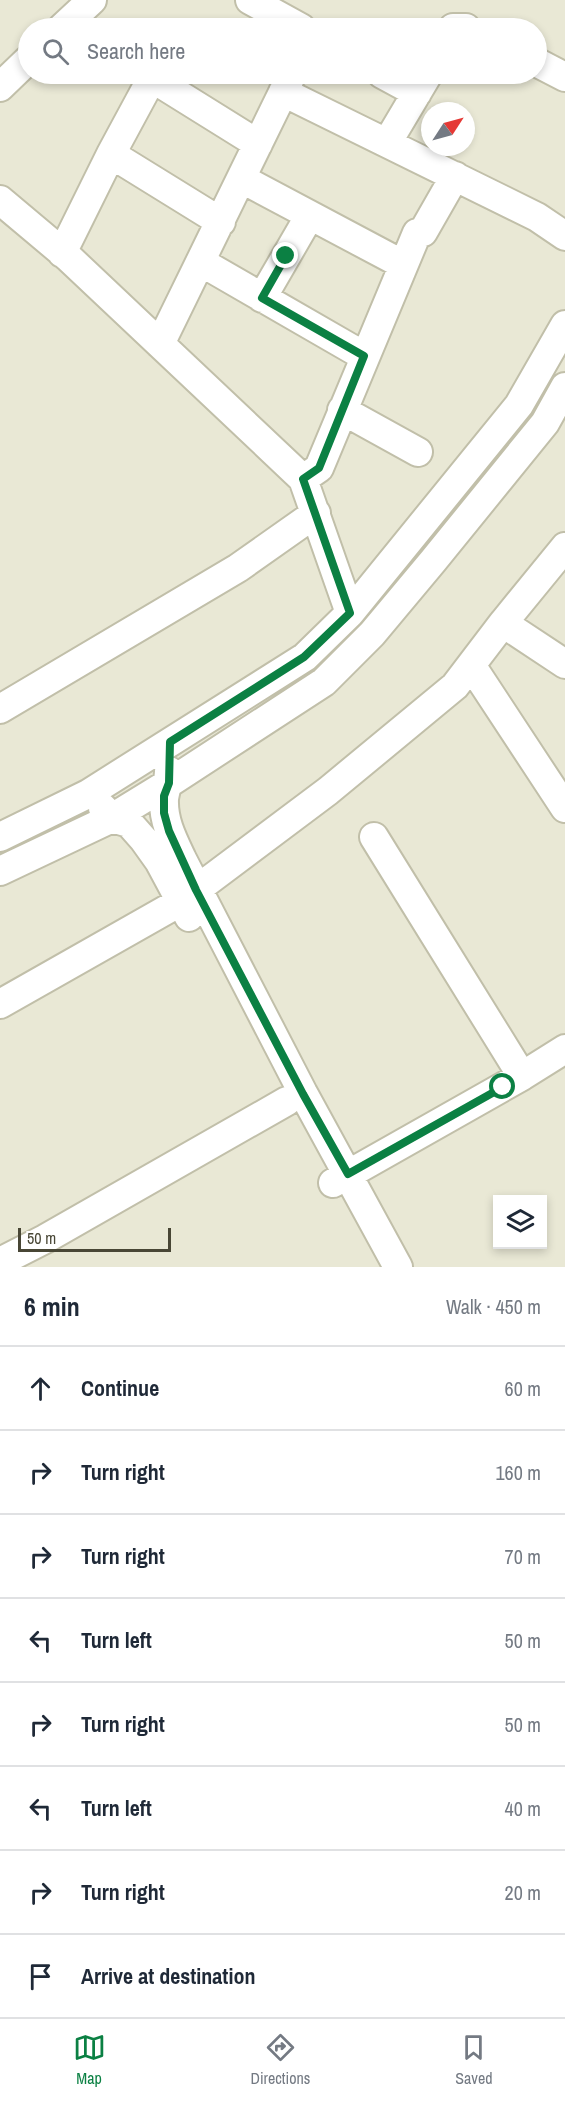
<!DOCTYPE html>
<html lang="en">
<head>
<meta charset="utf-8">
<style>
  body { margin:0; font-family:"Archivo Narrow",sans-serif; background:#f2f2f3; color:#1f2937 }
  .controls { position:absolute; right:18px; bottom:18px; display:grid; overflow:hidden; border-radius:0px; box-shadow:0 3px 9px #0003 }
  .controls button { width:54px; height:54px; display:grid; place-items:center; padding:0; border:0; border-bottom:2px solid #e0e1e3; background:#fff; color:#1f2937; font:30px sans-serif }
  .compass { position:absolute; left:421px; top:102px; width:54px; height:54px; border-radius:50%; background:#fff; box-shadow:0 3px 9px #0003; rotate:54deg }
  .scale { position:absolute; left:18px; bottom:15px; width:153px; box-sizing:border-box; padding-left:6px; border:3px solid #484635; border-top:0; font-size:16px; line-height:21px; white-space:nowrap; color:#484635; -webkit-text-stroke:4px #fff; paint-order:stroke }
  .stop { position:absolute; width:18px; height:18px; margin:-14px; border:4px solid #0b8043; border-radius:50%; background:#fff }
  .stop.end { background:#0b8043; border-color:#fff; box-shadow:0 2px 6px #0008 }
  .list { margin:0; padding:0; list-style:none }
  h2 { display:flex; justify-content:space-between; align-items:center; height:78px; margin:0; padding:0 24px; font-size:26px }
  h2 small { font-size:20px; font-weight:400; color:#747a83 }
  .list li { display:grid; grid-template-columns:39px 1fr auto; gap:18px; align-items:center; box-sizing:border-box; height:84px; padding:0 24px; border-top:2px solid #e0e1e3 }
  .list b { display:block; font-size:22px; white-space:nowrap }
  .list em { font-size:20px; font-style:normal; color:#747a83 }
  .icon { flex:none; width:33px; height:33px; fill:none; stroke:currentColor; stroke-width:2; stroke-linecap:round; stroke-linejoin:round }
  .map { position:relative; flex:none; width:565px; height:1267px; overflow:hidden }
  .search { position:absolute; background:#fff; box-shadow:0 3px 9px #0003; left:18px; right:18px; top:18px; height:66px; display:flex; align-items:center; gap:15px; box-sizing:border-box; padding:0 21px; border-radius:33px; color:#747a83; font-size:22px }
  .sheet { height:750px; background:#fff }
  nav { display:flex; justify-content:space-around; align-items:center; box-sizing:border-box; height:84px; border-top:2px solid #e0e1e3; background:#fff; font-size:16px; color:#747a83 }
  nav a { display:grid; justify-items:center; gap:3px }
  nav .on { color:#0b8043 }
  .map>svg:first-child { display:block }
</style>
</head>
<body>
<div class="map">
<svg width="565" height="1267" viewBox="0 0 565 1267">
  <rect width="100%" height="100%" fill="#f5f4e7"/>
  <path fill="#e9e8d5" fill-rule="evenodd" d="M0,0H565V1267H0ZM28,28H536V74H28ZM430,111H466V147H430ZM498,1200H542V1244H498Z"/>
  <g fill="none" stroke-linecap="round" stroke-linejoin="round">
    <g stroke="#c1bfa9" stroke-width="32">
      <path id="minor" d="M250,0L301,28
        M62,28L92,0
        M453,28H466
        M536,62L565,77
        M382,74L417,93
        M0,87L28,60
        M283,92L537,217L565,236
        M387,143L428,74
        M111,154L221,222
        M242,179L402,264
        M0,200L69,258L303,479L350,613
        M62,253L111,154L152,78L258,144
        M201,262L364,356
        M262,298L310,215
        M160,344L292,74
        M342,410L418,452
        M303,479L319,468L417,233L423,232L455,176
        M503,623L565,664
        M471,665L565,808
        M0,709L238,568L316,513
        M169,771C169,781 165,790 164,799C163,821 173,840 182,859L303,1093L398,1267
        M103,808L112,818L129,823L144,840L159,861L189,917
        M0,837L88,794L305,657L350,613L519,405L565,325
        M374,837L522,1076
        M0,871L112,818L169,783L324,682L372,634L433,561L545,423L565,387
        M0,1004L180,902L328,791L455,686L503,623L565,547
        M333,1183L522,1076L565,1049
        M0,1262L45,1239L287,1101"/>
    </g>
    <use href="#minor" stroke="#fff" stroke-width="28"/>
  </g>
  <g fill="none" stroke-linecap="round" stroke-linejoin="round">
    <path stroke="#0b8043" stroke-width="8" d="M286,256L262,298L364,356L319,468L303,479L350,613L304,657L170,742L169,783L164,796V813L169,831L196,890L303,1094L348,1174L503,1087"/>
  </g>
</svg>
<div class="controls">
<button><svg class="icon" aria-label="layers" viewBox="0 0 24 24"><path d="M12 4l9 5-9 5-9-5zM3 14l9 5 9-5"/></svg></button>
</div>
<svg class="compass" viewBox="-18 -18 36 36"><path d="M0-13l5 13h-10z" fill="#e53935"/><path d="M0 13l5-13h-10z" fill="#747a83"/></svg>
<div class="scale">50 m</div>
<div class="stop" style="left:503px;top:1087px"></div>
<div class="stop end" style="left:286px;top:256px"></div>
<div class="search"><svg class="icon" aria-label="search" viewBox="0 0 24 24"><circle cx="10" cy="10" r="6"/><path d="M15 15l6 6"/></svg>Search here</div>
</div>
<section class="sheet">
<h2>6 min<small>Walk · 450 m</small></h2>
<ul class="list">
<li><svg class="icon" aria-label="ahead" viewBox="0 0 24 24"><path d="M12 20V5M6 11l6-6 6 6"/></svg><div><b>Continue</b></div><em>60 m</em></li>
<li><svg class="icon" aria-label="right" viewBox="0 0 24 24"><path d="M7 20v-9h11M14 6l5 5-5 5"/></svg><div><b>Turn right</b></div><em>160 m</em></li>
<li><svg class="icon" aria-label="right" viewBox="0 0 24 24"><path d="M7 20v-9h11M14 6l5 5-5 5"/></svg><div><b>Turn right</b></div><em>70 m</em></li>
<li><svg class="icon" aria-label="left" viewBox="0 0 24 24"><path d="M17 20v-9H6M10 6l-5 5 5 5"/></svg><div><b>Turn left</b></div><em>50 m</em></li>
<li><svg class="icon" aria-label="right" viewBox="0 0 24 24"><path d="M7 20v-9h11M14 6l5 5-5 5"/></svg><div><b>Turn right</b></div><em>50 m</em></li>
<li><svg class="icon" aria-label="left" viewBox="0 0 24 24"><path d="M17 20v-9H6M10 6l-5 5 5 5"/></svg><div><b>Turn left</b></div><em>40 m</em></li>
<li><svg class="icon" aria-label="right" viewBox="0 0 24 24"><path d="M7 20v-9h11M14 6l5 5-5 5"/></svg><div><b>Turn right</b></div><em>20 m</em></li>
<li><svg class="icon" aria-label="arrive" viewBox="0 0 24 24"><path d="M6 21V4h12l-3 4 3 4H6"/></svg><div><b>Arrive at destination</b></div></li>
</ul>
</section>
<nav>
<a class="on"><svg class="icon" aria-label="map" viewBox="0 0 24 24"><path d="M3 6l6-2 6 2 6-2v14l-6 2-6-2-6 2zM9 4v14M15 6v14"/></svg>Map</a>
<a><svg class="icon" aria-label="directions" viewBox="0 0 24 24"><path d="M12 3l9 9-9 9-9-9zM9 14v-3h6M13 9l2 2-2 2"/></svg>Directions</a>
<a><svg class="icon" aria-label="saved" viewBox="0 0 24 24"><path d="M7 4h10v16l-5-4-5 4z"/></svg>Saved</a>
</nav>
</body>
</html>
